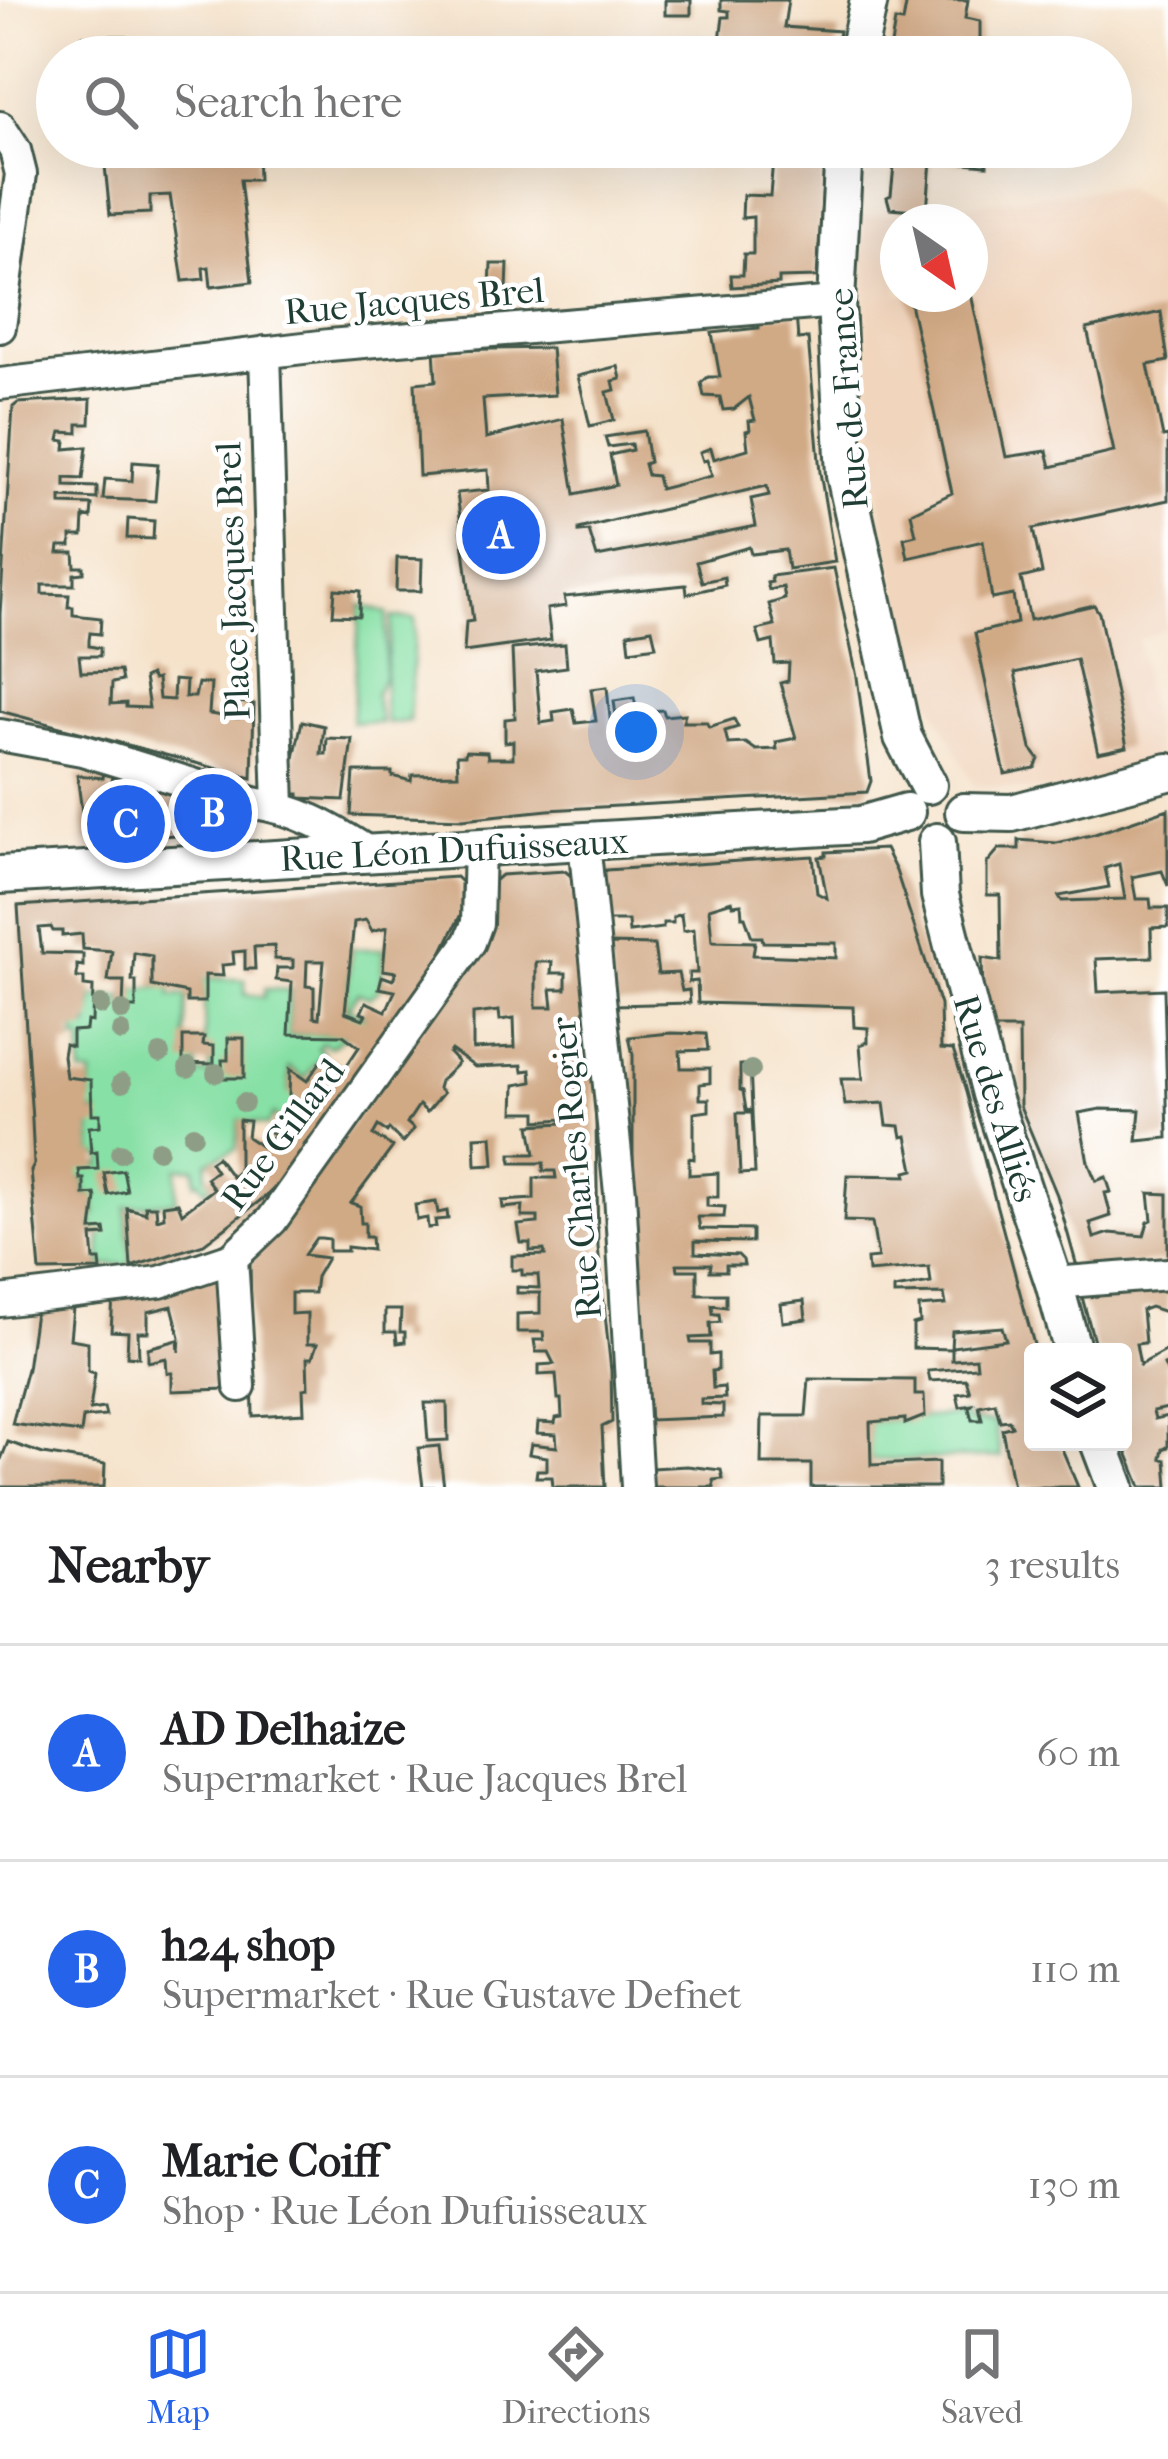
<!DOCTYPE html>
<html lang="en">
<head>
<meta charset="utf-8">
<style>
  body { margin:0; font-family:"IM FELL French Canon",serif; background:#f6f6f6; color:#202124 }
  .controls { position:absolute; right:36px; bottom:36px; display:grid; overflow:hidden; border-radius:12px; box-shadow:0 12px 48px #0002 }
  .controls button { width:108px; height:108px; display:grid; place-items:center; padding:0; border:0; border-bottom:3px solid #e0e0e0; background:#fff; color:#202124; font:60px sans-serif }
  .compass { position:absolute; left:880px; top:204px; width:108px; height:108px; border-radius:50%; background:#fff; box-shadow:0 12px 48px #0002; rotate:146deg }
  .you { position:absolute; left:636px; top:732px; width:42px; height:42px; margin:-30px; border:9px solid #fff; border-radius:50%; background:#1a73e8; box-shadow:0 0 0 18px #1a73e833 }
  .badge { display:grid; place-items:center; width:78px; height:78px; border-radius:50%; background:#2563eb; color:#fff; font-size:39px; font-weight:700 }
  .pin { position:absolute; translate:-50% -50%; border:6px solid #fff; box-shadow:0 3px 12px #0006 }
  .list { margin:0; padding:0; list-style:none }
  h2 { display:flex; justify-content:space-between; align-items:center; height:156px; margin:0; padding:0 48px; font-size:51px }
  h2 small { font-size:39px; font-weight:400; color:#757577 }
  .list li { display:grid; grid-template-columns:78px 1fr auto; gap:36px; align-items:center; box-sizing:border-box; height:216px; padding:0 48px; border-top:3px solid #e0e0e0 }
  .list b { display:block; font-size:45px; white-space:nowrap }
  .list p { margin:0; font-size:39px; white-space:nowrap; color:#757577 }
  .list em { font-size:39px; font-style:normal; color:#757577 }
  .icon { flex:none; width:66px; height:66px; fill:none; stroke:currentColor; stroke-width:2; stroke-linecap:round; stroke-linejoin:round }
  .map { position:relative; flex:none; width:1168px; height:1487px; overflow:hidden }
  .search { position:absolute; background:#fff; box-shadow:0 12px 48px #0002; left:36px; right:36px; top:36px; height:132px; display:flex; align-items:center; gap:30px; box-sizing:border-box; padding:0 42px; border-radius:66px; color:#757577; font-size:45px }
  .sheet { height:804px; background:#fff }
  nav { display:flex; justify-content:space-around; align-items:center; box-sizing:border-box; height:168px; border-top:3px solid #e0e0e0; background:#fff; font-size:33px; color:#757577 }
  nav a { display:grid; justify-items:center; gap:6px }
  nav .on { color:#2563eb }
  .map>svg:first-child { display:block }
</style>
</head>
<body>
<div class="map">
<svg width="1168" height="1487" viewBox="0 0 1168 1487">
  <rect width="100%" height="100%" fill="#fff"/>
  <filter id="ink" filterUnits="userSpaceOnUse"><feTurbulence type="fractalNoise" baseFrequency=".00833" numOctaves="2"/><feDisplacementMap in="SourceGraphic" scale="24" xChannelSelector="R" yChannelSelector="G"/><feConvolveMatrix kernelMatrix="1 2 1 2 8 2 1 2 1" color-interpolation-filters="sRGB"/></filter>
  <filter id="wash" filterUnits="userSpaceOnUse"><feTurbulence type="fractalNoise" baseFrequency=".004" numOctaves="4" result="noise"/><feDisplacementMap in="SourceGraphic" scale="48" xChannelSelector="R" yChannelSelector="G"/><feGaussianBlur stdDeviation="2.7" result="paint"/><feColorMatrix in="noise" values="0 0 0 0 0 0 0 0 0 0 0 0 0 0 0 0 0 1.4 0 .05"/><feComposite in="paint" operator="in"/></filter>
  <g filter="url(#wash)">
    <rect width="100%" height="100%" fill="#f5e2c9"/>
    <path fill="#f1d5bd" fill-rule="evenodd" d="M1123,187L1156,205L1168,277V628L1138,640L1159,764L1061,791L974,786L913,664L874,470L862,216ZM898,222H970V294H898Z"/>
    <path fill="#87e0a5" stroke="#538e6c" stroke-width="3" d="M360,605L387,613L384,676L375,695L381,723L352,722Z
      M392,617L415,619L409,721L387,724C379,692 390,651 392,617Z
      M352,949H384L380,989L370,998L358,993L348,1008L369,1018L331,1047L322,1043L318,1049L324,1052L305,1078L289,1067V1093L304,1102L287,1124L273,1115L267,1126L239,1120L236,1149L207,1162L206,1176L212,1184L205,1190L199,1181L195,1183V1168H177L176,1201L126,1207L131,1264L101,1266L100,1234L94,1233L91,1216L96,1215L94,1195L85,1194V1179L78,1178L77,1166L102,1165L103,1156L93,1155L91,1125L98,1123V1113L79,1110L91,1100L92,1075L81,1074L82,1040H75L76,1029L89,1027L94,997H122V1006L133,1007L135,990L170,986L171,996H187L184,1060L197,1062L196,1074H209L210,1064L205,1059L204,978L245,980V995L264,997L265,989L290,990L289,1035L342,1034Z
      M965,1414L968,1421L995,1422L1001,1457L870,1460L869,1422Z"/>
    <g id="blocks">
      <path fill="#d0a985" fill-rule="evenodd" d="M665,0H691V15H665Z
        M721,0H788L784,27L839,31L835,55L781,48L779,57H677V40H720L723,17H729V11L721,10Z
        M907,0H968L965,18L980,21V46H953L952,53L940,57H889L895,21L903,22Z
        M82,36H126L129,57H82Z
        M144,147H257L258,180H240L252,282L211,287L209,267L203,268L204,279L183,281L170,195L150,196V213L110,215L104,156L145,154Z
        M896,147H971V154H986L987,165L931,160L927,211L890,208L887,197L891,195Z
        M788,151L825,153L817,277L779,278V284L732,287L731,275H743L744,254H753V217L742,218L743,195L770,196L773,159L787,160Z
        M491,264H508L507,290L490,289Z
        M908,294H971L1006,457L1047,451L1051,467L1114,452L1087,329L1161,312L1168,361L1148,365L1163,437L1168,436V500L1033,529L1042,573L1021,578L1030,620L1094,605L1099,613L1127,747L1098,753L1076,659L1015,673L1031,749L1039,759L1035,768L1005,774L975,633L1017,623L1013,595L992,599L983,541L908,558L904,538L916,535L911,513L952,493Z
        M796,314L798,339L808,338L820,472L835,562L788,569L785,550L751,554L749,547L696,562L702,582L724,577L725,585L687,594L686,585L564,597L566,606L547,609L551,640L464,652L466,622L473,621L457,493L489,490L488,470L419,476L415,383L436,381L434,350L551,348L555,395L483,399L486,438L563,419L575,494L616,485L610,455L632,450L631,444L608,447L605,437L644,431L649,462L644,464L647,475L657,476L660,489L712,476L707,460L703,461L700,452L711,448L714,459L748,449L746,431L750,430L749,421L755,420L749,397L734,409L723,410L720,397L704,396L701,383L708,377H720L712,333L759,328L758,316ZM767,486L769,495L751,499L756,526L597,557L589,531L579,532V529L620,519Z
        M618,366L621,379L613,381L615,390L607,392L614,420L590,426L578,376Z
        M91,399L90,424H78V433L61,432L59,440L66,441L65,449L87,447L83,479L65,478V486L97,487V499L61,497V504L92,505L91,518L84,516L83,536H71V546H59L58,553H74L75,567H84V573L74,574V585H42V594L69,595L68,607H73V615L101,618L100,634L90,633L89,640V646L100,648V656H79L81,672L120,671L122,681L112,683L111,704L126,703V707L149,708L144,678L150,675L153,680L157,679L159,699L173,700L174,680L186,681L185,697H195L198,683L211,684L209,714L238,718L239,702L254,704L252,778L0,711V614L13,407L18,403Z
        M133,462L158,464L155,501L103,499L105,479L132,481Z
        M128,519L154,521L153,539L127,538Z
        M397,558L422,559L421,591H396Z
        M834,568L857,677L871,781L867,792L548,810L463,819L351,815L354,772H392V776L411,781L412,775L458,774L457,755H465L466,751L487,752L488,758H513V741L505,742V719L515,718L512,649L565,644L567,667L536,671L541,723L554,721L553,712L573,709L576,723L596,721L591,689L607,687L612,738H619L614,701L634,698L637,712L663,710L665,716L685,714L683,722H706L709,727L734,719L738,727L725,731L728,744L746,743L756,750L777,749L776,742L796,738L780,683L788,681L789,663L775,664L773,641L761,644L757,630L775,626L769,604L785,599L783,587L769,590L767,583L772,582L771,576Z
        M335,589L360,591L359,616L333,615Z
        M652,629L656,646L630,650L628,633Z
        M302,721L324,726L321,754H326L327,738L352,739L344,800L299,798V794H293L291,772Z
        M104,772L113,774L110,798L133,800L136,787L145,789L146,783L252,820L251,830L86,841L77,775L103,778Z
        M1168,809V886L1162,871L1132,877L1136,899H1150L1151,908H1168V927L1151,928L1152,957L1096,959L1098,992L1164,989L1168,1138L1137,1141L1140,1110L1101,1109L1079,1113L1088,1162L1096,1181L1106,1177L1111,1192L1105,1193L1111,1216L1090,1223L1094,1238L1110,1233L1144,1236L1148,1222L1152,1220L1149,1193L1168,1194V1261L1083,1268L1076,1263L1057,1195L1020,1106L1019,1029H984L982,958L1001,961L1000,895H987V863L999,849H1019V840L1057,843L1095,834ZM1119,864L1125,899L1062,901L1059,896L1109,887L1105,868Z
        M885,849L896,871L940,1005L941,1049L953,1050L963,1081L1036,1352H1033V1442H1059L1078,1487H1013L1002,1429L1012,1426L1009,1420L1000,1421L995,1403L979,1406L982,1420H972L969,1408L972,1405L960,1407L957,1394L970,1392L966,1379L930,1381L928,1371L977,1367L976,1358L952,1360V1347L1006,1340L1002,1327L952,1331L951,1349L913,1348V1325L920,1323L919,1307L946,1305L944,1294L894,1295V1289L931,1283L929,1267L868,1272L867,1259L878,1258L872,1222L844,1221L847,1175L907,1176L906,1172L914,1170L907,1136L902,1137L900,1126L887,1125L884,1103L845,1105L841,1079H863L860,1045L868,1042V1028L854,1027L853,1007L698,1003L697,981L689,982V973H697L694,929L683,931L681,914L673,917V923H663V928L629,932L628,921H607L601,874L606,870L813,856L817,893L827,898L819,857L826,856V852ZM732,901L733,905L741,904L742,917H745L752,937H762L763,942L836,943V958L753,955L755,942L712,941L709,908Z
        M565,871L571,876L578,908L595,1061L598,1247L611,1371L612,1422L602,1427L605,1487H553L552,1477H536L537,1470H547V1457L529,1454L531,1444L557,1447L556,1434L537,1433L538,1422L555,1423L556,1418L562,1417L561,1399H558L556,1374L539,1375V1365L554,1364L548,1352H536L534,1340H544L543,1332H517V1314L540,1313V1293H517V1287L539,1288L538,1275H522V1270H512V1256L545,1255L544,1250L530,1251V1243H521L518,1225L538,1223V1217H522L523,1206L503,1208L502,1201L534,1199V1178H556L555,1171H543L544,1163H511V1154H535L530,1125L562,1123V1119L537,1121V1112H514L515,1085L532,1082L531,1070L523,1071L522,1065L475,1067L451,1050L449,1053L458,1063L440,1081L438,1088L443,1093L427,1112L419,1105L407,1123L414,1129L403,1143L389,1129L387,1132L378,1126L373,1135L393,1147L351,1203L360,1206L361,1223H365V1237H371L372,1250L347,1247V1251H329V1239L321,1238H316L304,1255L327,1258L316,1277L314,1293H291V1314L307,1313V1344H317L312,1358H307L308,1388L303,1389L304,1413L253,1416L250,1263L485,941L494,881L501,875ZM536,962H552L551,973H566V989H551L553,1007H536ZM499,1011L500,1020L514,1018L515,1047L473,1049V1014Z
        M456,877L461,882V914L426,986L393,1036L387,1032L372,1053L378,1056L304,1145L311,1152L266,1196L204,1244L131,1267L127,1208L146,1213L145,1206H156L157,1219L164,1217L163,1205L178,1203L182,1213L214,1189L206,1178L216,1171L210,1162L217,1157L232,1177L239,1171V1120L249,1121L247,1137L262,1147L275,1135L270,1133L275,1117L290,1125L303,1106L289,1095L290,1069L307,1081L326,1054L345,1068L359,1047L343,1035L289,1034L292,982L276,980L277,968H293V960L275,959L274,946L254,947L255,969H245V951L233,952L234,964L222,965L223,976L205,975V1002H187V993L152,986V956L134,953L132,981H136V1008H123L124,981H108L112,951L83,949L82,934L62,936V931H53L51,927L39,928L42,953L83,954V966L77,965V978H84V986L93,987L92,1022L87,1021L86,1030L72,1031V1046L65,1044L63,1056L66,1077L91,1080L92,1114H100V1126L89,1127L91,1153L97,1152L98,1169L79,1170L80,1179H84V1195L95,1194L96,1198L92,1230L105,1229L106,1235L92,1236L94,1260H100L101,1270L40,1271L31,1171L34,1165L32,1120L18,906ZM366,920L372,931L387,927L383,970L396,972L393,980L382,976L379,988L395,991L386,1011L366,1002L361,1013L366,1015L363,1019L345,1012L354,922ZM307,961H324L319,1018L314,1017V987L306,986Z
        M608,944L654,945L658,974L678,973L682,991L689,990L690,1003L615,1005Z
        M671,1033L706,1034L708,1050L680,1051L681,1068H710V1083L700,1084V1099H709V1111L694,1113V1159L689,1158V1175L718,1173V1197H707V1206L725,1207L724,1217H698L700,1229L752,1230V1242L695,1241V1253L738,1255L743,1260L744,1265H726V1271H710L711,1264H677L678,1270H697V1294H726V1307L712,1305L713,1314H719L720,1322L710,1323L711,1337L690,1338L691,1343H710V1355L718,1354V1370L712,1371L713,1388L724,1387L725,1398L701,1399V1404L723,1405V1417L650,1420L640,1325L633,1175V1055L629,1037Z
        M183,1037H204L203,1045L214,1046V1064L183,1063Z
        M228,1038H244V1078H223L222,1060H228Z
        M750,1064L752,1111L746,1110L743,1091L740,1090V1065Z
        M737,1113H752L755,1173L740,1174Z
        M492,1136L494,1165L476,1166L475,1137Z
        M123,1170L127,1191L108,1195L104,1173Z
        M436,1202L438,1213L447,1211L448,1219L435,1220L436,1227L428,1228L427,1218L417,1220L415,1205Z
        M221,1274L226,1389L172,1391V1373H167L166,1358L148,1362V1348L178,1340L179,1352L180,1337L172,1306L148,1312V1332H138L139,1357L127,1356L128,1332L111,1331L113,1297Z
        M1168,1285V1313L1150,1307L1142,1310L1145,1343L1136,1344L1140,1365L1168,1349V1363L1164,1365L1168,1374V1408L1153,1411L1155,1419L1168,1416V1447L1163,1449L1161,1458L1166,1460L1168,1487H1141L1123,1442V1352H1097L1082,1297L1088,1292Z
        M74,1298L70,1339L88,1342V1371L95,1373L90,1410L104,1408L106,1416L83,1418L81,1433L12,1424L27,1369L36,1305Z
        M804,1301L806,1319L783,1322L781,1304Z
        M385,1310H401L400,1332H405V1342L397,1343L396,1332H385Z
        M809,1379L915,1380V1395H924L925,1416L905,1424V1419L870,1422L871,1465L938,1462V1487H811V1464H761L762,1416H806Z
        M425,1403H447L448,1440L428,1441Z
        M8,1442L43,1454L105,1464L104,1487H0V1462Z
        M439,1446L444,1487H423L418,1448Z
        M687,1466L721,1470L723,1479L713,1480L714,1487H652V1468Z"/>
    </g>
  </g>
  <g filter="url(#ink)">
    <use href="#blocks" fill-opacity="0" stroke="#3f564a" stroke-width="3"/>
    <g fill="none" stroke-linecap="round" stroke-linejoin="round">
      <g stroke="#3f564a" stroke-width="36">
        <path id="minor" d="M0,127L15,150L21,174L0,327
          M265,352L279,807
          M0,384L329,345L836,302
          M0,735L82,750L254,803C297,809 330,828 366,851
          M584,842L620,1193L637,1487
          M232,1258L240,1386
          M1054,1283L1168,1274
          M0,1301L160,1282L232,1258L272,1220L470,942L477,923L479,845"/>
      </g>
      <g stroke="#3f564a" stroke-width="42">
        <path id="major" d="M857,57L869,0
          M844,147L836,302L845,475L903,737L928,785
          M964,812L1012,813L1168,772
          M937,842L940,895L991,1094L1054,1283L1073,1352
          M0,875L861,825L906,812
          M1099,1442L1116,1487"/>
      </g>
      <use href="#minor" stroke="#fff" stroke-width="30"/>
      <use href="#major" stroke="#fff" stroke-width="36"/>
    </g>
    <g fill="#8e9e86">
      <circle cx="101" cy="1005" r="10"/>
      <circle cx="122" cy="1011" r="10"/>
      <circle cx="121" cy="1032" r="10"/>
      <circle cx="160" cy="1054" r="10"/>
      <circle cx="188" cy="1068" r="10"/>
      <circle cx="751" cy="1070" r="10"/>
      <circle cx="216" cy="1073" r="10"/>
      <circle cx="122" cy="1083" r="10"/>
      <circle cx="244" cy="1103" r="10"/>
      <circle cx="193" cy="1135" r="10"/>
      <circle cx="158" cy="1150" r="10"/>
      <circle cx="120" cy="1153" r="10"/>
    </g>
  </g>
  <g text-anchor="middle" stroke-width="9" stroke-linejoin="round" paint-order="stroke">
    <g font-size="36" fill="#1f3d34" stroke="#fff">
      <text transform="translate(414 300) rotate(-5)" y="13">Rue Jacques Brel</text>
      <text transform="translate(847 399) rotate(-94)" y="13">Rue de France</text>
      <text transform="translate(232 581) rotate(-92)" y="13">Place Jacques Brel</text>
      <text transform="translate(454 849) rotate(-3)" y="13">Rue Léon Dufuisseaux</text>
      <text transform="translate(997 1098) rotate(73)" y="13">Rue des Alliés</text>
      <text transform="translate(282 1134) rotate(-53)" y="13">Rue Gillard</text>
      <text transform="translate(575 1168) rotate(-95)" y="13">Rue Charles Rogier</text>
    </g>
  </g>
</svg>
<div class="controls">
<button><svg class="icon" aria-label="layers" viewBox="0 0 24 24"><path d="M12 4l9 5-9 5-9-5zM3 14l9 5 9-5"/></svg></button>
</div>
<svg class="compass" viewBox="-18 -18 36 36"><path d="M0-13l5 13h-10z" fill="#e53935"/><path d="M0 13l5-13h-10z" fill="#757577"/></svg>
<div class="you"></div>
<div class="pin badge" style="left:501px;top:535px">A</div>
<div class="pin badge" style="left:213px;top:813px">B</div>
<div class="pin badge" style="left:126px;top:824px">C</div>
<div class="search"><svg class="icon" aria-label="search" viewBox="0 0 24 24"><circle cx="10" cy="10" r="6"/><path d="M15 15l6 6"/></svg>Search here</div>
</div>
<section class="sheet">
<h2>Nearby<small>3 results</small></h2>
<ul class="list">
<li><span class="badge">A</span><div><b>AD Delhaize</b><p>Supermarket · Rue Jacques Brel</p></div><em>60 m</em></li>
<li><span class="badge">B</span><div><b>h24 shop</b><p>Supermarket · Rue Gustave Defnet</p></div><em>110 m</em></li>
<li><span class="badge">C</span><div><b>Marie Coiff</b><p>Shop · Rue Léon Dufuisseaux</p></div><em>130 m</em></li>
</ul>
</section>
<nav>
<a class="on"><svg class="icon" aria-label="map" viewBox="0 0 24 24"><path d="M3 6l6-2 6 2 6-2v14l-6 2-6-2-6 2zM9 4v14M15 6v14"/></svg>Map</a>
<a><svg class="icon" aria-label="directions" viewBox="0 0 24 24"><path d="M12 3l9 9-9 9-9-9zM9 14v-3h6M13 9l2 2-2 2"/></svg>Directions</a>
<a><svg class="icon" aria-label="saved" viewBox="0 0 24 24"><path d="M7 4h10v16l-5-4-5 4z"/></svg>Saved</a>
</nav>
</body>
</html>
